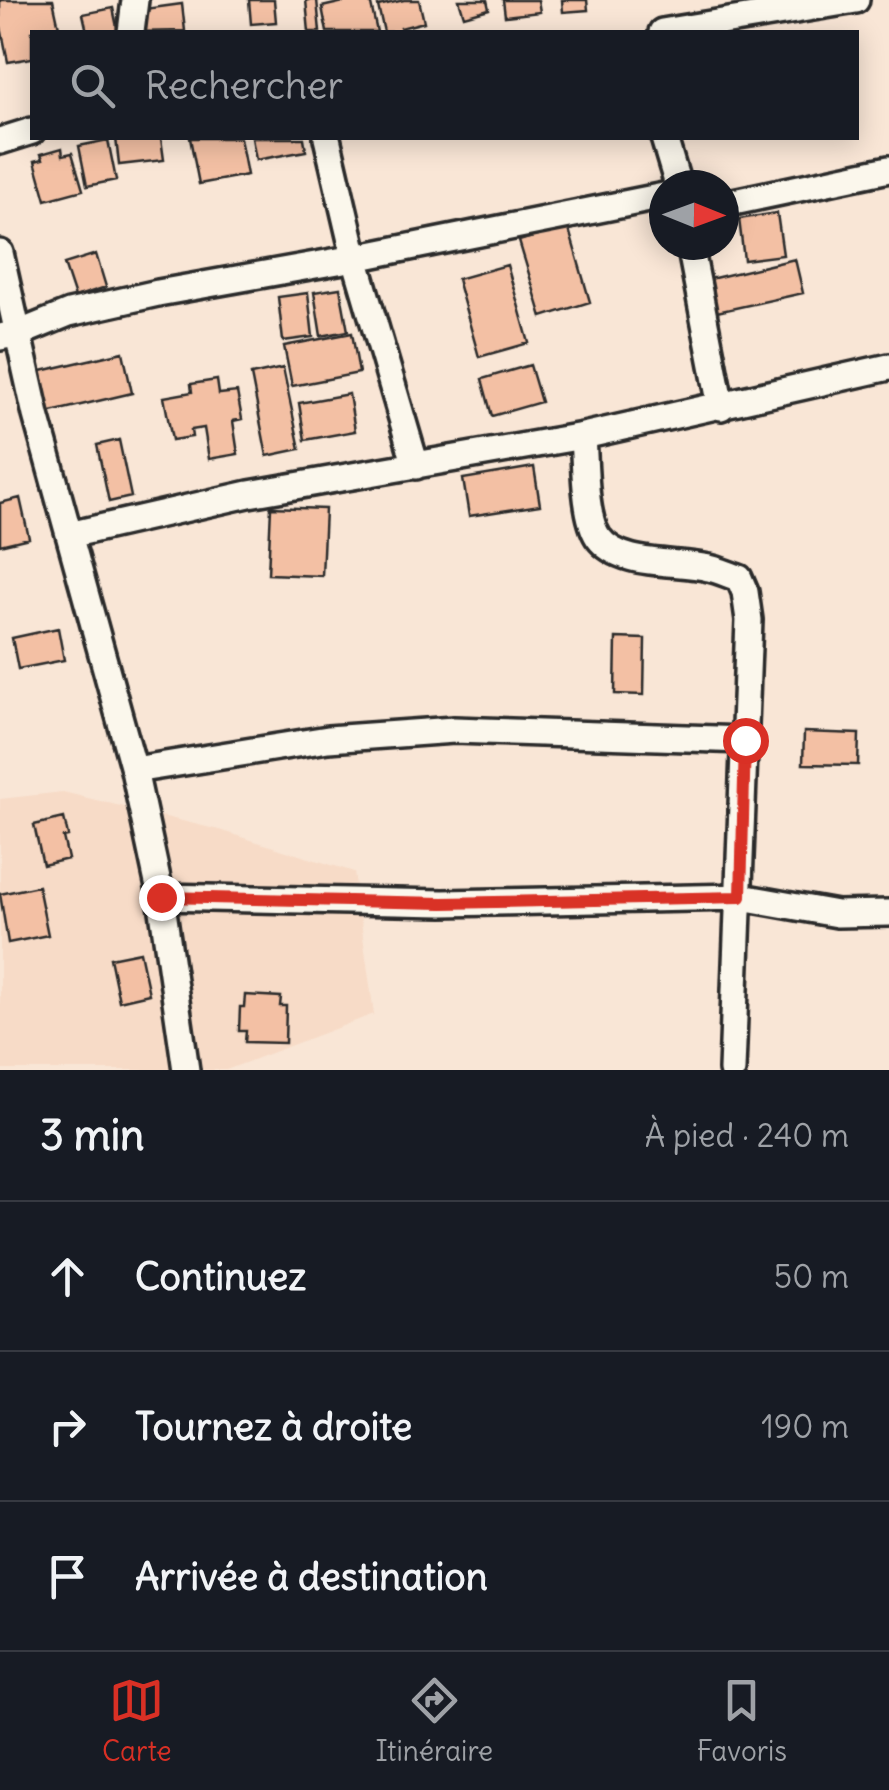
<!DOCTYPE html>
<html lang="fr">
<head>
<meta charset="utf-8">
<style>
  body { margin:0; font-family:Delius,sans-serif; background:#242831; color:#f1f3f6 }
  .compass { position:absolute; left:649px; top:170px; width:90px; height:90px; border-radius:50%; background:#171b24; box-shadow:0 5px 25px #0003; rotate:91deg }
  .stop { position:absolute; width:30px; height:30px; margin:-22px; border:8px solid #d93025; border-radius:50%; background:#fff }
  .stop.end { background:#d93025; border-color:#fff; box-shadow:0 2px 10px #0008 }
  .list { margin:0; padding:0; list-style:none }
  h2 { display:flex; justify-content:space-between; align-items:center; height:130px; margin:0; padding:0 40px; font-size:42px }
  h2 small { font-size:32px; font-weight:400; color:#9ea1a6 }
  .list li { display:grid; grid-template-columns:65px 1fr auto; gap:30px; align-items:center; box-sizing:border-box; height:150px; padding:0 40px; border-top:2px solid #363941 }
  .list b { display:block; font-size:38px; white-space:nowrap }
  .list em { font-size:32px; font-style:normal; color:#9ea1a6 }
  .icon { flex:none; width:55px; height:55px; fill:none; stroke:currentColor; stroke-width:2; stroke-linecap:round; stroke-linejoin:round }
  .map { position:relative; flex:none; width:889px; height:1070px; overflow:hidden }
  .search { position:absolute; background:#171b24; box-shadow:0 5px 25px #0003; left:30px; right:30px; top:30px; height:110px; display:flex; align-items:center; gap:25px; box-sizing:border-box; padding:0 35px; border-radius:0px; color:#9ea1a6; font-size:38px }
  .sheet { height:580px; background:#171b24 }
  nav { display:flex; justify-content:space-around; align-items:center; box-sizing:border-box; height:140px; border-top:2px solid #363941; background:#171b24; font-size:28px; color:#9ea1a6 }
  nav a { display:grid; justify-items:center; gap:5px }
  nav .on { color:#d93025 }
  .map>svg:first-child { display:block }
</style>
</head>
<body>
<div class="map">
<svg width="889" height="1070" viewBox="0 0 889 1070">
  <rect width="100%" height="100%" fill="#f9e6d6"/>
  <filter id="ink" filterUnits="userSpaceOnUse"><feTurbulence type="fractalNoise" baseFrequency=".01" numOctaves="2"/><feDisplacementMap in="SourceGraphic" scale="20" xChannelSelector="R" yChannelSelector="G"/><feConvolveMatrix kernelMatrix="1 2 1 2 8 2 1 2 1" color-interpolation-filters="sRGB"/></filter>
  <g filter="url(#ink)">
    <path fill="#f7dbc7" d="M63,792L219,830L354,872L374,1014L226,1070H0V799Z"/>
    <path fill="#f3c0a4" stroke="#2b2b2b" stroke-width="2.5" d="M0,0H53L60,32H32V58L8,62L0,22Z
      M249,0H274L276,22L251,24Z
      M306,0H317L320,32H309Z
      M352,0H370L377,32H327L322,7Z
      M404,0H419L424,22L401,28L402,32H384L378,6Z
      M459,0H487L489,9L464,16Z
      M503,0H538L540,12L505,16Z
      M562,0H587L588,10L563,12Z
      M182,4L185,31L133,32L130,11Z
      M113,8L118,32H87L83,14Z
      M116,138H161L164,160L119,165Z
      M190,138H240L247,175L199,184Z
      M252,138H304L306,151L256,160Z
      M108,140L116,180L87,186L79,146Z
      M62,148L63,155L72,153L83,190L46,200L35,161L43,159L41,154Z
      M777,213L783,255L744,260L739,219Z
      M568,226L590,302L542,317L519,241Z
      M96,254L106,287L75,297L64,264Z
      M795,259L803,293L717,312L710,279Z
      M507,265L529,343L479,357L457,279Z
      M340,288L348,331L321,336L314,292Z
      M308,293L313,337L283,341L278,297Z
      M352,333L359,373L292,386L284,346Z
      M123,352L132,393L47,413L37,372Z
      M530,365L541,402L492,416L482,379Z
      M283,368L300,449L267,456L251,375Z
      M217,380L219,394L237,392L242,419L233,421L238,454L209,459L204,428L191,430L192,437L172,440L164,397L192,392L191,384Z
      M349,394L355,431L305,440L299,403Z
      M119,440L131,497L109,502L97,445Z
      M534,467L540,505L469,516L463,479Z
      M20,498L29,538L0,545V503Z
      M271,507L325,509L322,576L268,574Z
      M58,628L64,660L18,669L12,638Z
      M616,638L645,639L644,695L615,694Z
      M804,732L859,734L858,765L803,764Z
      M64,818L68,836L63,837L68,859L43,865L34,825Z
      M38,886L48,935L8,943L0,894Z
      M140,952L149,994L119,1001L110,958Z
      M245,995L281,997L280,1006H286L285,1043L245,1042L246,1031H239L240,1007H244Z"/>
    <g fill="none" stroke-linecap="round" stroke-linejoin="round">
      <g stroke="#2b2b2b" stroke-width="32">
        <path id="minor" d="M131,32L135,0
          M662,32L856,0
          M327,138L355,258L416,466
          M664,138L678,185
          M0,141L32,131
          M724,204L889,169
          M690,245L721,407
          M0,253L36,415L134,770L161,897L186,1070
          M0,337L20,333L69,313L158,293L355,258L664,196
          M583,436C585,462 584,516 598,537C620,568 677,560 709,568C719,570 729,575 739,578L745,592L749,620L732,1070
          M69,535L249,494L583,436L889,367
          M134,770L328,739L454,730L745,740
          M161,897L443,903L741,897L837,914L889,913"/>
      </g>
      <use href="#minor" stroke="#fbf7ec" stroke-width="25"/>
    </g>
  </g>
  <g fill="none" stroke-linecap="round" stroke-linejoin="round" filter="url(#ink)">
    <path stroke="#d93025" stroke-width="12" d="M161,897L443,903L741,897L745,740"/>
  </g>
</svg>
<svg class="compass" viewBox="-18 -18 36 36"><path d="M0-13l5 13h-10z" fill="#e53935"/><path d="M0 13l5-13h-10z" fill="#9ea1a6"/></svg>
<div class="stop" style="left:745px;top:740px"></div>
<div class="stop end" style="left:161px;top:897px"></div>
<div class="search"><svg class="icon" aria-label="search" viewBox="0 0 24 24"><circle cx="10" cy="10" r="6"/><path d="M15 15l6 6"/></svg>Rechercher</div>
</div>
<section class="sheet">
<h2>3 min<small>À pied · 240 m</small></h2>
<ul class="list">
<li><svg class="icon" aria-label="ahead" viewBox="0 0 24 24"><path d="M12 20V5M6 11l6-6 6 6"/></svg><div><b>Continuez</b></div><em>50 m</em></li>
<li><svg class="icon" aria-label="right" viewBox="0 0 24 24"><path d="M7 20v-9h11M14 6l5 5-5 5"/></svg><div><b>Tournez à droite</b></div><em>190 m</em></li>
<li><svg class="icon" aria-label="arrive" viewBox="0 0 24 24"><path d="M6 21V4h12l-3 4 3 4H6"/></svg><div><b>Arrivée à destination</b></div></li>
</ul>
</section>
<nav>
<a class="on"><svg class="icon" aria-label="map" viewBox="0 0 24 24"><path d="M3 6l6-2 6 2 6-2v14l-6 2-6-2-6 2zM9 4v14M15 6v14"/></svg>Carte</a>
<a><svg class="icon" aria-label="directions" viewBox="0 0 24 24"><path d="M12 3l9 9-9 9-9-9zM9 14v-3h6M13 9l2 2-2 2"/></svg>Itinéraire</a>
<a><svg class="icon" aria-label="saved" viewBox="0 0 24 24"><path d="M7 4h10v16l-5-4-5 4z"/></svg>Favoris</a>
</nav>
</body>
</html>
